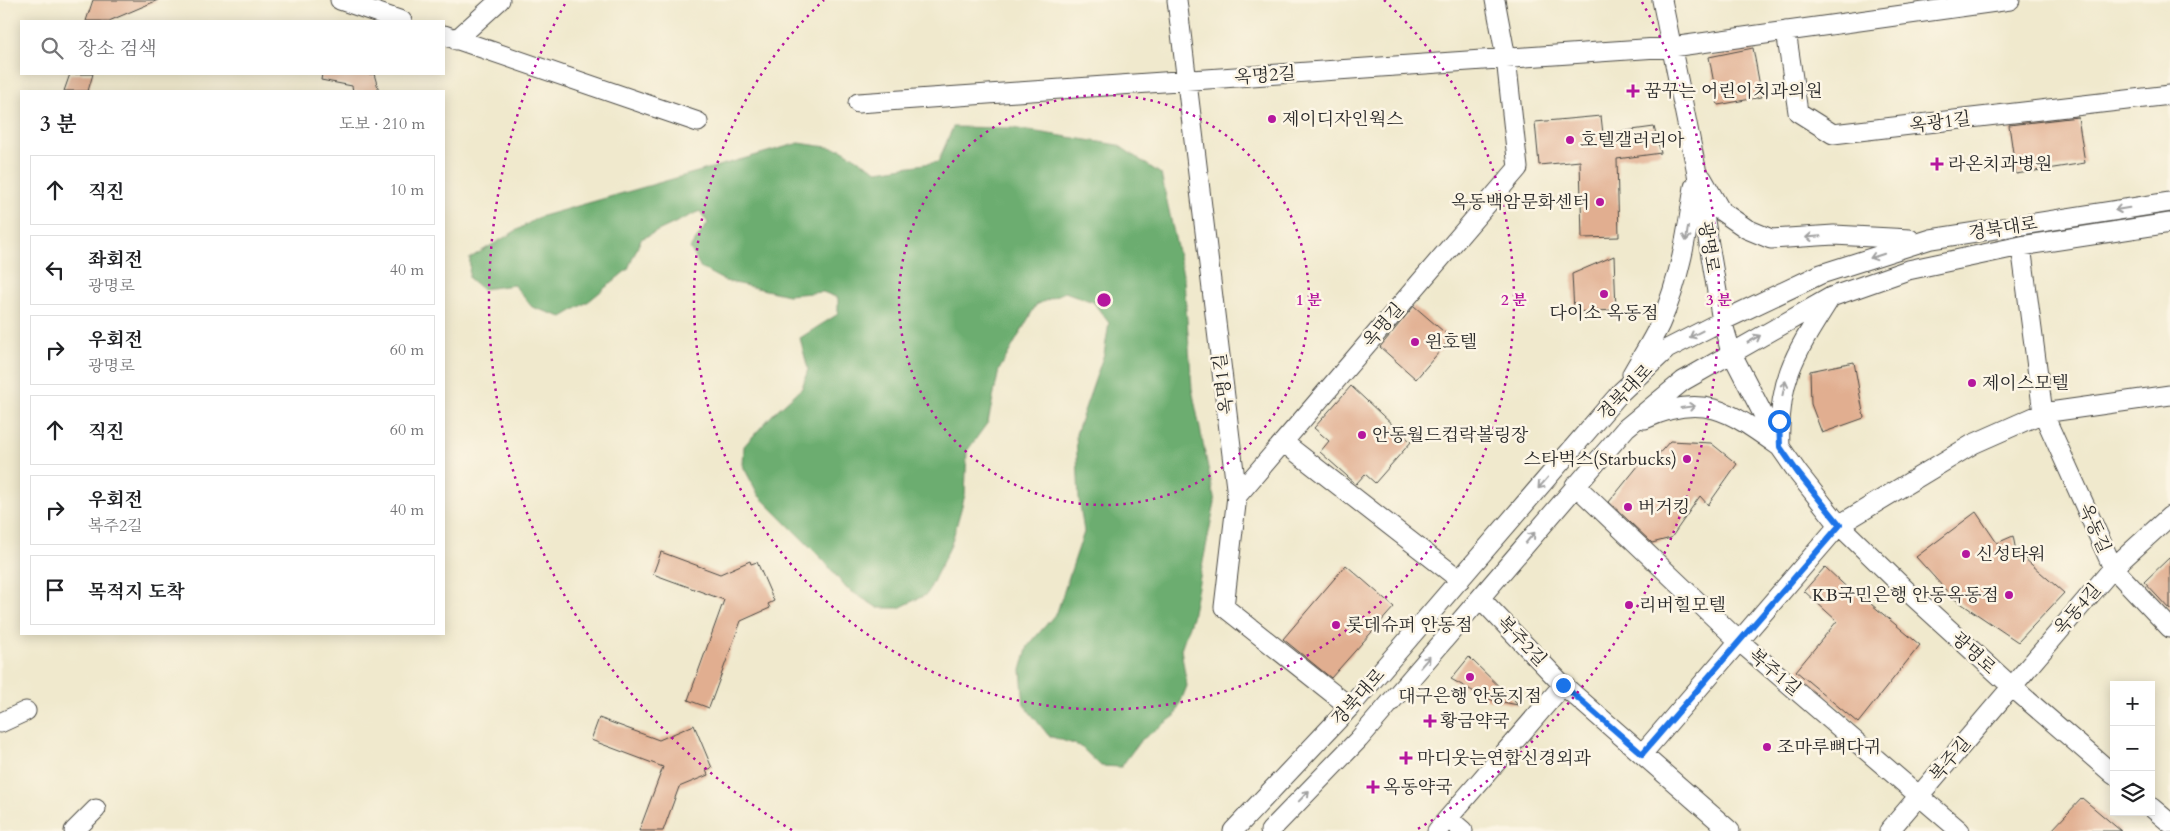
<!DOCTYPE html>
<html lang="ko">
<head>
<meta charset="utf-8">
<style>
  body { margin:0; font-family:Cardo,"Noto Serif KR",serif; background:#f2f2f2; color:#202124 }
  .controls { position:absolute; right:15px; bottom:15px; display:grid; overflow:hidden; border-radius:0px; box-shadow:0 2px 12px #0003 }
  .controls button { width:45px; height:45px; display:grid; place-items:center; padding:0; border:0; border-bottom:1px solid #e0e0e0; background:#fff; color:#202124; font:25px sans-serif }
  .stop { position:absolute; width:15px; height:15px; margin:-11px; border:4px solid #1a73e8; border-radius:50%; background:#fff }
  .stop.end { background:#1a73e8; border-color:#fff; box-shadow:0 1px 5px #0008 }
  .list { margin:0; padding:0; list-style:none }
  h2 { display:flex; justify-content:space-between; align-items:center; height:65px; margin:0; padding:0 20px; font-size:21px }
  h2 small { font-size:16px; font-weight:400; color:#757577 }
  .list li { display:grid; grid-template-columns:32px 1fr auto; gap:15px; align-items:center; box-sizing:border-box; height:70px; margin:0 10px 10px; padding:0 10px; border:1px solid #e0e0e0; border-radius:0px }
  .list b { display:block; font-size:19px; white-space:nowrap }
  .list p { margin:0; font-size:16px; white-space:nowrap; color:#757577 }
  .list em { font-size:16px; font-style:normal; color:#757577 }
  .icon { flex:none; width:28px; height:28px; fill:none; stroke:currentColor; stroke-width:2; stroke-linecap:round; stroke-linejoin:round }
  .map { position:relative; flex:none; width:2170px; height:831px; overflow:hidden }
  .search { position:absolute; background:#fff; box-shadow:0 2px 12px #0003; left:20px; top:20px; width:425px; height:55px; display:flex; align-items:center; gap:12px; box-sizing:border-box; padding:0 18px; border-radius:0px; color:#757577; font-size:19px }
  .panel { position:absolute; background:#fff; box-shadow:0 2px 12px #0003; left:20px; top:90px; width:425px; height:545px; border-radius:0px }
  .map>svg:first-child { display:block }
</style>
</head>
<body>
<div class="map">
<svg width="2170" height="831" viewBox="0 0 2170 831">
  <rect width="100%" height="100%" fill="#fcf5e5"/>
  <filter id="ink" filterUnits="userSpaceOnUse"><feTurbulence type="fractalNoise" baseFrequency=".02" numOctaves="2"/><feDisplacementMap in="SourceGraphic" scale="10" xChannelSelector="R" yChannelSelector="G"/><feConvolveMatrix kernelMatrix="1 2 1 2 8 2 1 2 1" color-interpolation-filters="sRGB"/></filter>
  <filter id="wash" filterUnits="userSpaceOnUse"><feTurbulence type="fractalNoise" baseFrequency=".0096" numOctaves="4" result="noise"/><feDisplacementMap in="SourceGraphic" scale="20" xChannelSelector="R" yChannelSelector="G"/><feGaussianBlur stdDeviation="1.12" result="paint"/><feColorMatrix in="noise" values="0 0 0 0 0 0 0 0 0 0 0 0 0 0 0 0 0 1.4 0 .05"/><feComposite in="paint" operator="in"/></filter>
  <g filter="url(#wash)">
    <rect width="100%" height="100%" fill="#f0e9cd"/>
    <path fill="#6cad70" stroke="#4c6c4e" d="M953,127L1012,128L1118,145L1161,174L1184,279L1192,389L1215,502L1192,617L1181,649L1187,686L1175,716L1140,741L1121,767L1101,766L1080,746L1049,736L1024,705L1021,670L1028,646L1057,612L1084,532L1079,499L1076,434L1104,354L1109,323L1093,302L1065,292L1036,305L999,370L988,422L967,451L965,495L951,545L927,594L899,608H878L846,588L825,562L759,496L743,466L744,446L774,413L802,388L808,369L800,338L838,314V298L823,292L788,295L725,281L701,268L690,248L708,223L700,211L641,239L628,269L589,301L562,317L532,307L514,285L482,289L469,278L470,258L539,217L799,143L841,149L877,171L938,162Z"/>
    <g id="blocks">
      <path fill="#e1ae90" d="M93,0H158L109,21H86Z
        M1753,48L1762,97L1718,105L1709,57Z
        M70,74H93L88,91H64Z
        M322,74H374L379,91H353L352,86L321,80Z
        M1601,116L1603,134L1654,127L1661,153L1617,159L1619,237L1582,238L1580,161L1539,165L1535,122Z
        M2078,117L2085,163L2016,174L2009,125Z
        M1614,256L1616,310L1574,312L1572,274Z
        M1414,306L1451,338L1416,379L1380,347Z
        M1854,362L1864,418L1822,433L1811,404L1810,371Z
        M1351,386L1411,442L1375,483L1365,474L1356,484L1320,452L1329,441L1314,428Z
        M1670,441L1711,443L1737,464L1708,505L1700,496L1671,538L1652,543L1609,502L1643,460L1649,465Z
        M1976,512L1997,543L2013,536L2016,551L2064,593L2018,642L1953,598L1916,557Z
        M661,552L720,574L750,561L751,564L757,562L774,601L768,604L770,608L741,621L709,708L688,700L724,600L653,574Z
        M2170,557V610L2144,582Z
        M1346,565L1394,607L1331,678L1283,639Z
        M1825,567L1857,597L1859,594L1920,645L1858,723L1796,671L1837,621L1804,591Z
        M1469,657L1518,705L1487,699L1451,679Z
        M599,718L659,740L694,725L712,768L706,770L708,775L679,787L663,831H639L663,767L591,740Z
        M2082,798L2121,831H2051Z"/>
    </g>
  </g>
  <g filter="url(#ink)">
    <use href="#blocks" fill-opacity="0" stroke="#494843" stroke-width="1"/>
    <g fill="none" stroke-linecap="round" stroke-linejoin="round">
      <g stroke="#494843" stroke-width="21">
        <path id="minor" d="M340,0L402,21
          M1177,0L1237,496L1224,607L1350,707
          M1662,0L1696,168L1722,321L1731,352L1780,447L1798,473L1839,525L1906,590L2011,686L2114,775
          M1786,31L1798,112L1833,134L2170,95
          M444,35L698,122
          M456,40L500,0
          M858,103L1672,47L2010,0
          M1702,178L1721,211L1747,229L1771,239L1834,235L1910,239
          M2021,246L2043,413L2113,568L2170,628
          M1632,374C1641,358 1652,341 1660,324C1680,280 1687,234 1694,187
          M1645,419C1704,391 1732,413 1780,447C1777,380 1795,354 1829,300
          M1283,442L1460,580
          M1575,485L1740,642L1960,831
          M1237,496L1518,168L1506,58L1495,0
          M1480,598L1563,685L1730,831
          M0,723L26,711
          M1642,754L1839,525L1973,444L2043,413L2170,395
          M2151,807L2170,823
          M1449,819L1463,831
          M74,831L96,809
          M1233,831L1350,707L1621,392L1667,349L1722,321L1821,274L1931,239L2170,202
          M1270,831L1359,739L1626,428L1683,381L1831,297L1908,270L2021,246L2170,223
          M1437,831L1563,685
          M1889,831L2113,568L2170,516"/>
      </g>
      <use href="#minor" stroke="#fff" stroke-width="19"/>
    </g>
    <defs><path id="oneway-shaft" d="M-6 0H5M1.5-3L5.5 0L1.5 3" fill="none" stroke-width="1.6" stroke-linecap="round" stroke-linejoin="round" transform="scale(1.25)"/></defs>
    <g stroke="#a0a0a0">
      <use href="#oneway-shaft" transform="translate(2122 209) rotate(171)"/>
      <use href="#oneway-shaft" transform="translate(1687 234) rotate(98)"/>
      <use href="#oneway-shaft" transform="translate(1813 237) rotate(175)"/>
      <use href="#oneway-shaft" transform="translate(1877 256) rotate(162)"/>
      <use href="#oneway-shaft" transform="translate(1696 334) rotate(153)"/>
      <use href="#oneway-shaft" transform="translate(1754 339) rotate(-29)"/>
      <use href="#oneway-shaft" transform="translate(1784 388) rotate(-78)"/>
      <use href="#oneway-shaft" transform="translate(1688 407) rotate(-8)"/>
      <use href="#oneway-shaft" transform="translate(1543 483) rotate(131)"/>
      <use href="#oneway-shaft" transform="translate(1530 538) rotate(-50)"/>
      <use href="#oneway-shaft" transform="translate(1425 662) rotate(-49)"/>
      <use href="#oneway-shaft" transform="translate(1304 796) rotate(-46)"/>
    </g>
  </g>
  <g fill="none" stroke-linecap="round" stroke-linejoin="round" filter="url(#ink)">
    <path stroke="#1a73e8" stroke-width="6" d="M1563,685L1642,754L1840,525L1798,473L1780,447L1779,421"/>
  </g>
  <g fill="none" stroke="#b5179e" stroke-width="2.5" stroke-dasharray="2.5 5">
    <circle cx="1104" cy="300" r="205"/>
    <path d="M1384 0A410 410 0 1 1 824 0"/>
    <path d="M792 830A615 615 0 0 1 566 2M1642 2A615 615 0 0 1 1416 830"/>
  </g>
  <g fill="#b5179e" stroke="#fcf5e5" stroke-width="2">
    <path d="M1630.5 83.5h5v5h5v5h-5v5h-5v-5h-5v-5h5z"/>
    <circle cx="1272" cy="119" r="5"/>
    <circle cx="1570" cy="140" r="5"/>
    <path d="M1934.5 156.5h5v5h5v5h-5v5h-5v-5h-5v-5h5z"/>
    <circle cx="1600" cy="202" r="5"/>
    <circle cx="1604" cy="294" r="5"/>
    <circle cx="1415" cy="342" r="5"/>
    <circle cx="1972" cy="383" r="5"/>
    <circle cx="1362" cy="435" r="5"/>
    <circle cx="1687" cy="459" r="5"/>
    <circle cx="1628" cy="507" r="5"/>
    <circle cx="1966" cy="554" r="5"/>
    <circle cx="2009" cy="595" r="5"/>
    <circle cx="1629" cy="605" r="5"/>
    <circle cx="1336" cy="625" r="5"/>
    <circle cx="1470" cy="677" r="5"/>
    <path d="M1427.5 713.5h5v5h5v5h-5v5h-5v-5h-5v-5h5z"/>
    <circle cx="1767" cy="747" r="5"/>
    <path d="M1403.5 750.5h5v5h5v5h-5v5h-5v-5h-5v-5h5z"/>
    <path d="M1370.5 779.5h5v5h5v5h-5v5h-5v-5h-5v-5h5z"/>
  </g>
  <g text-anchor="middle" stroke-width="5" stroke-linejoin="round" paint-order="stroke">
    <g font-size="18" fill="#2b2b2b" stroke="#fcf5e5">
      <text transform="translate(1265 75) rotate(-4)" y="6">옥명2길</text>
      <text transform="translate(1940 122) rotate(-7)" y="6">옥광1길</text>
      <text transform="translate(2003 228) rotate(-9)" y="6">경북대로</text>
      <text transform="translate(1709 247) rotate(81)" y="6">광명로</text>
      <text transform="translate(1383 325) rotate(-49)" y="6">옥명길</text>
      <text transform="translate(1223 384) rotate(-97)" y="6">옥명1길</text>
      <text transform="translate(1625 392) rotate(-46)" y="6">경북대로</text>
      <text transform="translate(2095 528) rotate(66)" y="6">옥동길</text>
      <text transform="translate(2077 609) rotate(-49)" y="6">옥동4길</text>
      <text transform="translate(1522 641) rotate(46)" y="6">복주2길</text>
      <text transform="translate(1974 653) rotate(43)" y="6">광명로</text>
      <text transform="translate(1775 672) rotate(40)" y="6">복주1길</text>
      <text transform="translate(1358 697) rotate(-48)" y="6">경북대로</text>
      <text transform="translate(1950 759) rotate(-50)" y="6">복주길</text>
    </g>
    <g font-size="18" fill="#2b2b2b" stroke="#fcf5e5" text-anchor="start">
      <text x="1644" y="97">꿈꾸는 어린이치과의원</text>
      <text x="1282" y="125">제이디자인웍스</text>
      <text x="1580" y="146">호텔갤러리아</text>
      <text x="1948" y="170">라온치과병원</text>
      <text x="1590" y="208" text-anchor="end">옥동백암문화센터</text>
      <text x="1604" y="319" text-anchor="middle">다이소 옥동점</text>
      <text x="1425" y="348">윈호텔</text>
      <text x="1982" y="389">제이스모텔</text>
      <text x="1372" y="441">안동월드컵락볼링장</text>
      <text x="1677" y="465" text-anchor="end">스타벅스(Starbucks)</text>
      <text x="1638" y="513">버거킹</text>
      <text x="1976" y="560">신성타워</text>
      <text x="1999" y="601" text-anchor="end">KB국민은행 안동옥동점</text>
      <text x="1639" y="611">리버힐모텔</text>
      <text x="1346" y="631">롯데슈퍼 안동점</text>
      <text x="1470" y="702" text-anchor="middle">대구은행 안동지점</text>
      <text x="1440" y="727">황금약국</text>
      <text x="1777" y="753">조마루뼈다귀</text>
      <text x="1417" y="764">마디웃는연합신경외과</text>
      <text x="1383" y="793">옥동약국</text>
    </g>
  </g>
  <circle cx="1104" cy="300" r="8" fill="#b5179e" stroke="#fcf5e5" stroke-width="2.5"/>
  <g font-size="15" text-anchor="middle" font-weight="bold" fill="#b5179e" stroke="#fcf5e5" stroke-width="5" stroke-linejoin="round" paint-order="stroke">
    <text x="1309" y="305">1 분</text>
    <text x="1514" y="305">2 분</text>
    <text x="1719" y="305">3 분</text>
  </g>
</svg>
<div class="controls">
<button>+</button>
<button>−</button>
<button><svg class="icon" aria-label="layers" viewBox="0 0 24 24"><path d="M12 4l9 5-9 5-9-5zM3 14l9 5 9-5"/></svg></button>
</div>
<div class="stop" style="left:1779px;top:421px"></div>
<div class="stop end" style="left:1563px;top:685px"></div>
<div class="search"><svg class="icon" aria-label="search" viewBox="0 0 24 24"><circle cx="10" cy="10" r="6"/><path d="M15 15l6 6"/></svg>장소 검색</div>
<section class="panel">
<h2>3 분<small>도보 · 210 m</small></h2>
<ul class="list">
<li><svg class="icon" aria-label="ahead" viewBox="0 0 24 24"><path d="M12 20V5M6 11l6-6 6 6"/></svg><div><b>직진</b></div><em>10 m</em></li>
<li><svg class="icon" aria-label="left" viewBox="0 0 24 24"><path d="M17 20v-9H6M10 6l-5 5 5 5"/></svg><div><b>좌회전</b><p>광명로</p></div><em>40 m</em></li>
<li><svg class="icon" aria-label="right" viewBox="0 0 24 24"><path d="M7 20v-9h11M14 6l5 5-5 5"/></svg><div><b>우회전</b><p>광명로</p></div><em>60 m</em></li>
<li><svg class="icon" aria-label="ahead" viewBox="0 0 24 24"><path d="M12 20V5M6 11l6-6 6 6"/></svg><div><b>직진</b></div><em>60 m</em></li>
<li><svg class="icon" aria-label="right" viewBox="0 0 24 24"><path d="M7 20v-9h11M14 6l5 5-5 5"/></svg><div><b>우회전</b><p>복주2길</p></div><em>40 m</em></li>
<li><svg class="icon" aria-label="arrive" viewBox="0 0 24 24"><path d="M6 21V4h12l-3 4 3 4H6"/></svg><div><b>목적지 도착</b></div></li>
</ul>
</section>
</div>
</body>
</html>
